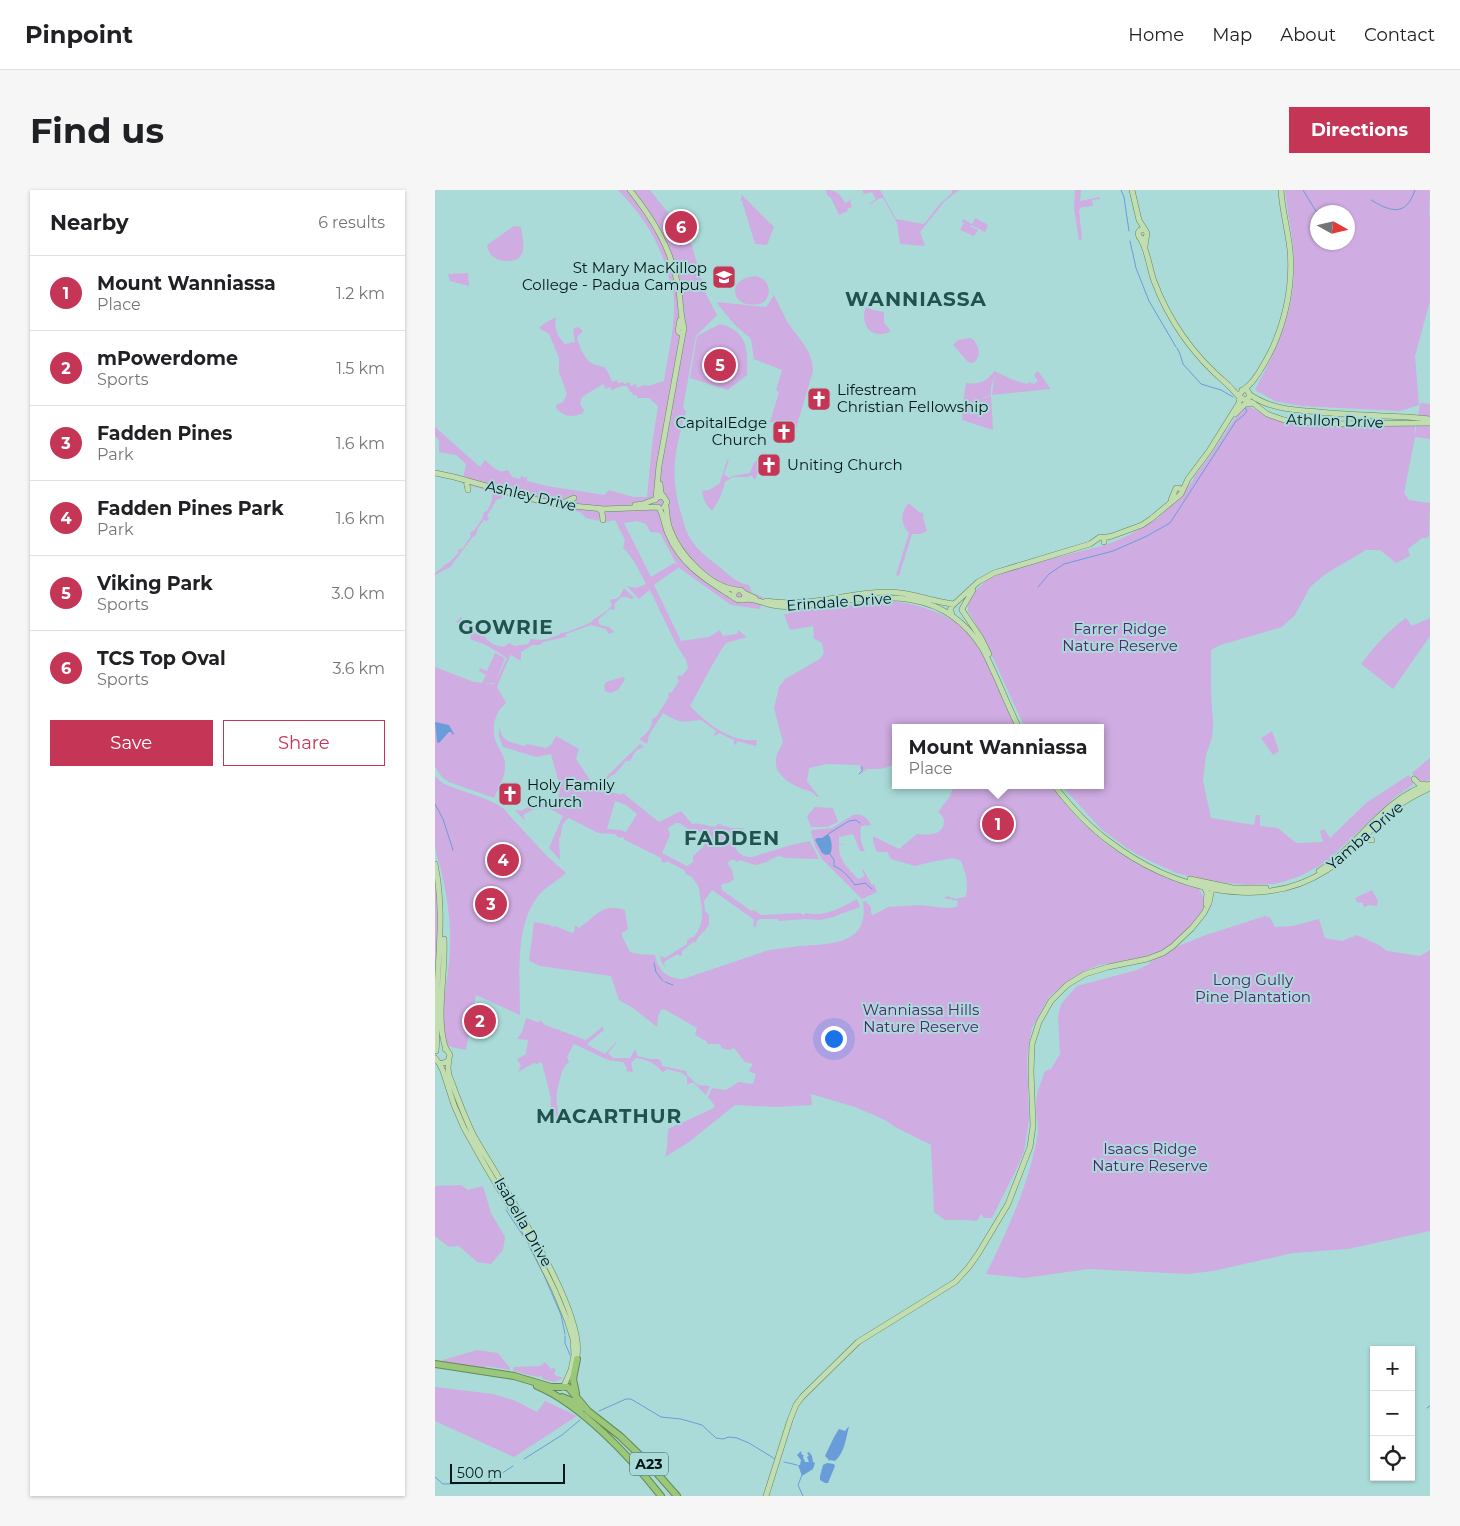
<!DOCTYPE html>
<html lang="en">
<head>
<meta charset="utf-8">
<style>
  body { margin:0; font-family:Montserrat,sans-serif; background:#f6f6f6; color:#202124 }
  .controls { position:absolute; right:15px; bottom:15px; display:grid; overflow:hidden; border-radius:0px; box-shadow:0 1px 4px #0004 }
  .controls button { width:45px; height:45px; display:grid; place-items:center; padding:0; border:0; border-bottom:1px solid #e0e0e0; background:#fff; color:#202124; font:25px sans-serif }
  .compass { position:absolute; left:875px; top:15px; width:45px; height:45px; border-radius:50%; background:#fff; box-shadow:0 1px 4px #0004; rotate:98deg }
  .scale { position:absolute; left:15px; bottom:12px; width:115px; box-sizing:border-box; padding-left:5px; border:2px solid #031515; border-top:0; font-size:14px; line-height:18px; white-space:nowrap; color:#031515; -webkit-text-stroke:4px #aadbd9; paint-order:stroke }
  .you { position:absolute; left:398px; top:848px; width:18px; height:18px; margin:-12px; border:4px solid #fff; border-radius:50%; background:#1a73e8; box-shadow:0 0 0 8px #1a73e833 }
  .badge { display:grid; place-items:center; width:32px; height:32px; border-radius:50%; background:#c53555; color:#fff; font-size:16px; font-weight:700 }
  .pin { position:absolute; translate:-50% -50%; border:2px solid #fff; box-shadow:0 1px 5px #0006 }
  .popup { position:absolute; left:457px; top:534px; width:212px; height:65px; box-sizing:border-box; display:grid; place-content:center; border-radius:0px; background:#fff; filter:drop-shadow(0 1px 4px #0005); font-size:16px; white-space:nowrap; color:#757577 }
  .popup b { font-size:19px; color:#202124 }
  .popup::after { content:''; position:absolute; left:50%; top:100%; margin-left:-10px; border:10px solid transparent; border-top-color:#fff }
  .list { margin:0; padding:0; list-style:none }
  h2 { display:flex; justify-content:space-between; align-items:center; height:65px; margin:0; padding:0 20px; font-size:21px }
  h2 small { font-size:16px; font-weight:400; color:#757577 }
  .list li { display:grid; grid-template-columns:32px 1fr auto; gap:15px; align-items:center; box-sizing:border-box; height:75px; padding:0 20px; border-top:1px solid #e0e0e0 }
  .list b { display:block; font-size:19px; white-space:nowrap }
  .list p { margin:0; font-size:16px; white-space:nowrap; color:#757577 }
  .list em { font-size:16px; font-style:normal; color:#757577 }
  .actions { display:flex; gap:10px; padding:15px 20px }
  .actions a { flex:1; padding:11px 0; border:1px solid #c53555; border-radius:0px; text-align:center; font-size:18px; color:#c53555 }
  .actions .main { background:#c53555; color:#fff }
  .icon { flex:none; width:28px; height:28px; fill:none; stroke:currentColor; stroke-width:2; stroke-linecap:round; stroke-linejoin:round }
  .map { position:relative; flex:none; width:995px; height:1306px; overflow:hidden; border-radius:0px }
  header { display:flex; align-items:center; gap:30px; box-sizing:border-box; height:70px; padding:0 25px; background:#fff; border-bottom:1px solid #e0e0e0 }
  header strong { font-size:24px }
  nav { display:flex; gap:28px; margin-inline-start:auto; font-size:18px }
  .intro { display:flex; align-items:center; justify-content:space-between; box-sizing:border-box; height:120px; padding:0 30px }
  h1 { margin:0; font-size:35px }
  .button { padding:12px 22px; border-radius:0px; background:#c53555; color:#fff; font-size:18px; font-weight:700 }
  main { display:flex; gap:30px; padding:0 30px }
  aside { flex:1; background:#fff; border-radius:0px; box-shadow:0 1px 4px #0004 }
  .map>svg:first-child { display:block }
</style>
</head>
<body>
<header>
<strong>Pinpoint</strong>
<nav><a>Home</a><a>Map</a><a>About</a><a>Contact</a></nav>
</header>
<div class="intro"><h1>Find us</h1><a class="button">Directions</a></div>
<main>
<aside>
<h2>Nearby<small>6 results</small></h2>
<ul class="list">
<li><span class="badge">1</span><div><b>Mount Wanniassa</b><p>Place</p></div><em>1.2 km</em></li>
<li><span class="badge">2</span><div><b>mPowerdome</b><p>Sports</p></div><em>1.5 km</em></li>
<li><span class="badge">3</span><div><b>Fadden Pines</b><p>Park</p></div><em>1.6 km</em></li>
<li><span class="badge">4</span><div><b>Fadden Pines Park</b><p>Park</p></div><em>1.6 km</em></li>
<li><span class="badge">5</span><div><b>Viking Park</b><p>Sports</p></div><em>3.0 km</em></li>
<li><span class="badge">6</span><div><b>TCS Top Oval</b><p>Sports</p></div><em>3.6 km</em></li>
</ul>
<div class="actions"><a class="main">Save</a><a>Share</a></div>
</aside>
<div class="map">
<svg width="995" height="1306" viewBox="0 0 995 1306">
  <rect width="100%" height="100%" fill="#aadbd9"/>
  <path fill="#cface2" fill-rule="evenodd" d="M183,0H215L234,24L246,52L255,49L270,102L282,125L261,146L248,217L251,222C240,258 235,283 245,320C248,329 250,340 255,348C261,359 273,368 282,375C292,383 301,393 314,395L317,403L328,407L325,419L296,415L243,377V378L219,395L246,451L274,447L285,440L288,446L302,444L303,440L312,447L291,453C277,473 267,495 255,516C273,534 296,553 322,550L321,556L302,551L301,555L299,554V550L284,543L280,546L279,545L281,541L266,530C245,532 247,534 228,523L214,545L212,554L204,549C211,545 218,537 217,529L221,527L234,507L233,506L234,503L237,502L244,491L242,488L244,485L247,486L253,478L251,470L241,454L215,400L204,409L192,396L201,398L211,394C207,385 195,363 188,358L190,350L180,330L170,332L151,328L145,322L111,316L68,305L66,309H62L52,326L54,328L52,331L49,330L43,338L41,345L37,348L15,377L0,385V383L8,377V376C15,372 18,369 24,362L22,360L27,359L36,346L35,344L37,341H39L47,329L49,322L52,321C56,314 58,310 57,302L27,293L31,274L21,265L4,262V250L0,246V237L45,277L50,270C58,277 63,284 73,280L77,287L85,289L86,286L91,288L92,286V291L112,296L169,305L174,300L198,307H212L217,255L223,216L214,208H203L201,205H198L197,202H195L192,196H187L177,200L175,197L171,199L168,194L147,207L145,214L149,220L148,223C138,228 129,227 121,218V215L128,212L132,204L124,182V168L114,144L104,138L110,133L121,127C119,138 122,146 130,154L140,152L138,139L143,137L148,141L143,146L142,149C149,165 150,174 169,177L173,182L177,192L182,190L183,193L188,192L190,194L194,192L196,196L201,194L202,198L209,195L213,196L229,191C233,164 240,138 239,111C239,103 236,96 234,88C225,52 209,27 183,0ZM202,331L211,334L215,342L225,343L242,375L239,373L216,387L189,333Z
    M391,0C402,0 405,4 410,13L429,3L427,0H445L461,29L488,34L490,33L504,15L517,3V0H524L510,11L485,42L490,56L465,54L462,33L448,8H445L434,15V14L441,9L437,2L425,5L415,11L417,17L412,19L413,21L404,25L396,8L392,5Z
    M640,0H646L645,11L665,7V9L657,10L658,16L647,17L644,20L647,49L644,51L639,18Z
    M850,0H995L994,23L995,27V111L980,166L984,215L965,221L866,216L840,211L820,200C842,157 860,123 859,73C859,48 852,24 850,0ZM882,22H912V52H882Z
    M306,4L339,37L332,55L320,54L307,11L305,10L307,7Z
    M246,22L253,48L247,50L236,25Z
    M540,28L553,35L550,42L536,35L535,36L543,40L539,46L525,40L529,33L527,32L528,29L537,34Z
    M79,36L86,37C87,45 91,59 86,65C81,74 64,72 57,66C54,63 53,59 52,55Z
    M33,83L34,96L15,91L13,84Z
    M321,86C323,87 326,88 328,89C336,95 336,108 327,113C320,116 306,115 302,108C295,93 309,87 321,86Z
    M339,105C344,114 348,124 353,133C364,149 378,161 378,181L360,242L349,235L348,236L345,233L342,235L338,232H334L336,229L344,202L341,200L347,180L319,169L316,149L299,134L281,112L331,117Z
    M431,117L438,120L449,122V133L456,141C437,151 424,135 431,117Z
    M285,134C313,141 313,160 312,185L293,200L255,188L262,146Z
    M535,148L539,150C544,158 547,167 538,173L533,172L518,155L523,150Z
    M559,181C570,186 581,192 593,194L594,192L599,194L603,191L599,185L603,181L615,198V199L557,205L559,187L556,197V205L543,210L556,206L558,240L527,230L528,213L536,212H528L531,193C543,195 552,192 559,181Z
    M985,213L995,214V249L980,247L969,303L974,310L995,313L994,346L991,348H987L973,359L975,366L961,373L945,360H931L892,383L875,397L860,425L847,437L785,455L776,460V500L778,534L777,548L771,565L768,591L776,628L819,635L821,625H825V636L843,638L861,653L888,652L885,641L889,639L895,648L931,613L974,585L979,594L960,607L890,673L865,686L851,691L839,694L814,695L780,692L761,688L741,683L711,669L693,659L666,639L626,595H666V538H590L549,448L533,421V415L539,402L552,390L569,382L596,374L674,354L696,344L723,328L756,293L759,289V287L775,266L802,225L810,216C824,219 834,230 848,232C892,238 936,235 980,236V245Z
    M328,269L320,290L316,285L314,287H298L290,292L285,308L277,321C271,315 268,309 267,301L274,300L285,293L292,270H294L289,284L294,288L298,286L315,283C319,274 317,270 328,269Z
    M474,313L484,322L489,324L488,328L492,341L485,344H477L464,386L461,385L474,343C465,334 465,322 474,313Z
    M189,398L199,408L197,409L191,407H186L179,415L180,418L179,420L175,419L163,430L165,435L174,437L179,442L174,444L171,439L156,435L131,444V447L108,452L105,455H97L86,462V469L84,470L76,465L75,466L62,497L71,513C59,523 56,539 61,552C64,559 70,566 70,574C71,586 64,597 59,608L14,592L7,587L0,577V477L39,492L59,494V493H47L51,485L44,481L45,478L52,481L60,463L70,468L61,491L72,468L51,455L35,449L37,442L28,435L21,432L26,427C31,436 39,444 49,446C54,453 60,456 69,457L74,453L80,456L93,454L96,449C108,451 112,449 124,445L126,443L132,442L155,433C161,426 171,424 177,415L175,411L177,409H181L185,406Z
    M455,411C481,413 517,424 535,445C546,458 552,473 559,489C566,505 573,521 581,538H460V573L453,577L445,579H432L424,585L427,581L424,575L392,574L374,578L372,591L384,607H382C377,600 372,601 365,598C354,593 339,584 341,570C341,563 346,558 348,552L339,518L344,497L350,489L385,469L389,463L387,453L378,448L379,444L378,436L355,440L349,424H354V421Z
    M971,428L977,436L995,428V446L958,499L926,474C941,455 951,442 971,428Z
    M188,487L190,489L183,500L175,503L170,501L169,496L171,492Z
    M64,537C68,553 74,551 89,556L92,554L111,558L116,555L121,546L144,559L141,569L159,596H162L205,554L209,557L202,560L198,565L197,568L194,571H191L179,585H177L166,595V599L186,605L188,603L224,632L246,621L257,634C264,632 272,636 280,637L283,634L296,638H308L309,639L298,640L297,644C300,657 301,667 317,667L356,655L375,651L384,669L351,668L343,666L329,673L320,675L305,670L302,672C298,668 294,669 293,674L297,680L299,689L293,693L287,694L286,696L287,700L316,721L319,720L326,725L365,723L368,725L371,723C390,727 406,718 422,709L425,717L398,727L385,730L370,729L344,731L343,729H325L322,731L321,737L318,736L319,731L317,728L277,700L269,711L270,721L274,725C274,728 274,731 274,734C272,741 263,744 261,752H258L247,761V765L245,766L243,764L230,771L229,774L231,779L226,771L225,763L226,766L230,768L252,754V751L255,748L259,747C269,734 268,722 265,706C264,702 265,700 263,696C261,692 258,689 256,686C253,686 250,683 249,680L232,671L230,673L227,672L226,668L190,650L188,647L184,648L180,644L163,643L134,628C127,631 126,641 126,646L124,648L125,670L114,658L126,630L128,626C113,617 105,614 88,625L90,631L80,620L86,621C98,613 108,612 122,616L125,597L116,564L101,567L68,557L64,546ZM180,611L191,615L202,624L191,642L185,640L172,639ZM241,633H244L255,640L266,642L272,648L269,656L258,666V672L252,676L227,663L235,645L233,638Z
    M837,541L844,561L838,565L826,548Z
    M995,568V590L986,592L982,590L977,583Z
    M0,586C3,589 6,592 9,594C24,601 68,611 73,624L111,665L131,683C123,690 111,697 104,705C79,735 85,788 85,825L41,805L31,860L12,856C1,830 12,798 14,772C17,745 14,716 8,689C6,678 1,666 0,655C0,633 0,609 0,586Z
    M519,595H615L642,628L671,654L700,673L729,687L764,699L768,706L770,713L765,725L756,736L733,757L722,763L707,768L664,775L649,781L634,790L614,807L597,838L594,854L592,869L594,930L589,962L583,976L557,1028H549L546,1024L542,1031L533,1030H510L499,1022L496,955L460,937L450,930L420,917L376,904L377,915L341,917L300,915L254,952L230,967L232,958L233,939L277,919L280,916L273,907L277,898L291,900L304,892L318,894L321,884L315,882L314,880L318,874L310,872L299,858L293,860L288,859L284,854H273L271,851L260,845L262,838L229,819L226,820L223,826L222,837L198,818L184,810L176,786L105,776L94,771L99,732L115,735L117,737L120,736L137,743L139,742L140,735L144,738C161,726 168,712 190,720L193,739L187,743V746L195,762L204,764L220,765C223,780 232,789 248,789L334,760C345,759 355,757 365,756C395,754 435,755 428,712L431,711L436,718V723L438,725L453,717L486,715L511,718L522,717L523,711L509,708L512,706L520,709L530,707C535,698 530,680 526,671L518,668L496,672L480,676L456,669L452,662H442L438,652V646L464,659L482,644C493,645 508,646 509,632C509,627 507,625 503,622L515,606Z
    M380,617L398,618L403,632L392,637H376L372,626Z
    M418,625C426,623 432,627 436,635L426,636C425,645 425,653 430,661H425L418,644L404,647V654L410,655H404C403,670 414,679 423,689L430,686L427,680L428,679L437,695L439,694L442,702L427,709L387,669L380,656L376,642L377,640L397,638Z
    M0,680L4,708L0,810Z
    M937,700L943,711L942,716L934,715L930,717L928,716V713L922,712L920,708Z
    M830,726L835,728L840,737L858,736L884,729L890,748L907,751L922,745L944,755L952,761L985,766L995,760V1041L913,1059L858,1063L778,1081L752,1084L654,1079L589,1088L551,1084C573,1040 593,996 602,948C605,937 600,925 601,914C601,903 606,892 610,881L616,879L625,864L623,826L626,814L642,796L702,780L714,774L717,770L743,756L771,745Z
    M91,828L102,832L106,831L110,835L151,850L166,838L167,836L169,840L153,853V855L170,864L181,852H182L173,863L178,868H195L200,859L203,866L215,869H223L226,871L227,876L251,881L252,885L263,895L275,896L271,905L259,893H255L252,895V887L247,883L232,879L228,882L226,881C221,873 210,869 201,868L196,873L198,882L191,881L192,878L188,872L173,870L139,854L132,867L134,872C128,877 127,882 125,889C119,907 122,917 126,934L116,935L115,933L116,908L107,873L105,872L102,874L99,873L83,882V881L86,876L82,869L91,864L93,850L82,849L87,842Z
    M26,995L33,1000L48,996L56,1023L70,1047L68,1060L56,1074L42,1072L24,1056L14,1057L0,1046V996Z
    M42,1160L63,1163L75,1178V1180L51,1176L50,1179L7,1173L8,1170Z
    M110,1172L116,1179L119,1178L121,1180L119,1183L121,1186L129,1188L119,1192L108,1189L107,1186L102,1187L78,1181L79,1177L105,1176Z
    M0,1197L58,1204L81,1211L102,1222L110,1211L142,1226L79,1267L0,1231Z"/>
  <path fill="#699dda" d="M0,532L14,535L19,544L18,545L16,542H14L4,553L2,552Z
    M393,644C397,649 398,659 395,664L391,665L387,663L380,650L382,648H387Z
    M414,1236C411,1248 410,1262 400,1271L395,1270L394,1271L393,1269L390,1266L399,1247L404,1239L410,1241Z
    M366,1261L367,1265H369L368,1267L370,1272H374L372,1267L374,1266L372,1263L374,1262L377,1266L378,1272L380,1273L378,1279L367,1286L363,1275H365L366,1270L362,1265Z
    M392,1273L399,1274L400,1276L393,1293H390L385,1290V1286L388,1275Z"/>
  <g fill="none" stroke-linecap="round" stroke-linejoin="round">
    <path stroke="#699dda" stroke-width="1" d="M686,0L689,7L694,41
      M868,0L882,23
      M936,10C956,22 971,27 980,0
      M912,39L914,40
      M695,51L701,78L714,111L741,157
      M742,158L745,164L748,174L766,194L786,200L798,207
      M603,397L614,384L629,374L678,361L710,347L735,333L801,231L809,225L812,221L810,217
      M424,584L427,581V577
      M0,614L8,629L18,660
      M393,644L414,631L421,630L425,633
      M395,664L399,670V676C407,679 415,688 420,695L430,693L437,699
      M219,773L221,782L228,791
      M230,792L238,795
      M71,1020L93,1053
      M94,1056L109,1085L126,1125L130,1144
      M130,1146V1153L135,1165
      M992,1218L995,1216
      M164,1221L191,1209H196L226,1227L246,1229L267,1235L281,1248L288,1249L294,1247L302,1248L314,1253L340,1269
      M89,1269L127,1245L145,1230
      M349,1272L362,1275
      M367,1285L363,1295L368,1306
      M0,1287L8,1294L52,1293L78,1276"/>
    <g stroke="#658957" stroke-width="6">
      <path id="major" d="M195,0C218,29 236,58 243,96C246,109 245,125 249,138
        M697,0L704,30L712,43L710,56
        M705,48C713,61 714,77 719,91C734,131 759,166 792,194C798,199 804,210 812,210L814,207V203L812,200H807
        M707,48L704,47L703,43L705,40H710
        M245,137H247L249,139L248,143H245L243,141L245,130
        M814,204C834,219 860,220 884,222C921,226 958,225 995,229
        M804,207C805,200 812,198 816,193C825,183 832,169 838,157C851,127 858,94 855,60C853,40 847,20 846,0
        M811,210L818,213L832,224L849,230L890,234L995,233
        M800,224L810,214H815
        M0,283L19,287L98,309L127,315L169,319L223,317
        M31,290L33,300
        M225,294L226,303L232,312L229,317
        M221,308L224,276L248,143
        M220,310L224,306L229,307
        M736,310L741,298H744L747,300
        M130,312L139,308
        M200,315L208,314L221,309
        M231,316C232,324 232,332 235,339C244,364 275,398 303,400
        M224,318C229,326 229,335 233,344C245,372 266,387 292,403C298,406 301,412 308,409L310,407L309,403L306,400H302L299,403V407
        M164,319L167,322L168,330
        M668,348L677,346L707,335L716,329L746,304L753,289L774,261L804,213L805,207
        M309,403L320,408
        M307,410C317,407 327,413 337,415C347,417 357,417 367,416C433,409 504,389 547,458C553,468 557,479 562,489C569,505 576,522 584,538
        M331,411C370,418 414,402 454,402C477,402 497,412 519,414
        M527,419L538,400
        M527,420L546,448L554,464
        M517,424L515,420L517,416L543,392L559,383L655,354L665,347L669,348V352
        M979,589L984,594H989
        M619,595C635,616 653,636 675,652C734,697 824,724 892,680C917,664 935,638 959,619C970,610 982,604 995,598
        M928,648L937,650
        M0,674C9,717 4,757 2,800C1,821 3,841 1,861
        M884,681C924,656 948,608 995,594
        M755,689L798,698H831
        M769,696L772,703L771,714
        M9,749C11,782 0,830 11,859
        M0,868L3,872L6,874L13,871L15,865L12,860L10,859
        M14,869L13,878L14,885C22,906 29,926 39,946C61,986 160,1132 140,1172
        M4,873L8,881L19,915L29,938L51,977L96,1052L120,1101L132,1130L138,1149L139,1165L136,1180L128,1198
        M331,1306L355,1230L361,1215L367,1207L423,1152L520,1092L533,1078L543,1064L573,1014L595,957L598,936L596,881L597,854L604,832L616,811L632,795L650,784L673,777L712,769L728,763L738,756L757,738L769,723L774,713L777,698"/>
    </g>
    <g stroke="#658957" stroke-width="8">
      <path id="highway" d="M0,1174L79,1186L116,1197H133L153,1221L185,1246L212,1272L242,1306
        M102,1196C146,1214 197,1269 226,1306
        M141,1203L138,1189L142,1169
        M127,1207L137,1211L146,1219"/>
    </g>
    <use href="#major" stroke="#c2ddaf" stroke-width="5"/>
    <use href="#highway" stroke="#9ac77a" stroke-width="6"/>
  </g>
  <defs>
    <g id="university-square" transform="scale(1.25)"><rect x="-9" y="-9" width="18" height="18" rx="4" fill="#c53555" stroke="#aadbd9"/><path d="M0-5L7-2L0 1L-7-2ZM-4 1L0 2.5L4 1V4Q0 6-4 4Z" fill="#fff"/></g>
    <g id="church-square" transform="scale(1.25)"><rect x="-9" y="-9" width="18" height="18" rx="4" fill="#c53555" stroke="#aadbd9"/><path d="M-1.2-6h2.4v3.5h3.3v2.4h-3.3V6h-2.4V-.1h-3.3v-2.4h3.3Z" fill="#fff"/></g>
  </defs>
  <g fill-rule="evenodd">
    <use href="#university-square" x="289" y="87"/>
    <use href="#church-square" x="384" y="209"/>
    <use href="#church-square" x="349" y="242"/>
    <use href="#church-square" x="334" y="275"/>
    <use href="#church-square" x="75" y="604"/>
  </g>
  <g text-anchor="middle" stroke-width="4" stroke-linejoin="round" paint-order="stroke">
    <rect fill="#aadbd9" stroke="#355050" stroke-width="1" x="195" y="1262.5" width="38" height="23" rx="4"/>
    <g font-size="14" font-weight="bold" fill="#031515">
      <text x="214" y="1279">A23</text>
    </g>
    <g font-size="15" fill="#031515" stroke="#aadbd9" text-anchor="start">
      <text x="272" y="83" text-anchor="end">St Mary MacKillop<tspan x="272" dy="17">College - Padua Campus</tspan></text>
      <text x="402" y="205">Lifestream<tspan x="402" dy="17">Christian Fellowship</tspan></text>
      <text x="332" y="238" text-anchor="end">CapitalEdge<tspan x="332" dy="17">Church</tspan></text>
      <text x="352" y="280">Uniting Church</text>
      <text x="92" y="600">Holy Family<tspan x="92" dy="17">Church</tspan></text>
    </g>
    <g font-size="15" fill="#031515" stroke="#aadbd9">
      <text transform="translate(900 231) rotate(2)" y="5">Athllon Drive</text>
      <text transform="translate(96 306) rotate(13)" y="5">Ashley Drive</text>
      <text transform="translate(404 412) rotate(-4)" y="5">Erindale Drive</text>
      <text transform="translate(930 646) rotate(-41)" y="5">Yamba Drive</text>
      <text transform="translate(88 1032) rotate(60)" y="5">Isabella Drive</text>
    </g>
    <g font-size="15" fill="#582271" stroke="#aadbd9">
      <text x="685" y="444">Farrer Ridge<tspan x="685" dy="17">Nature Reserve</tspan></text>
      <text x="818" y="795">Long Gully<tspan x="818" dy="17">Pine Plantation</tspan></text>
      <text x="486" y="825">Wanniassa Hills<tspan x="486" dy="17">Nature Reserve</tspan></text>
      <text x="715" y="964">Isaacs Ridge<tspan x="715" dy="17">Nature Reserve</tspan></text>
    </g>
    <g font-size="20" font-weight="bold" letter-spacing="1" fill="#225150" stroke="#aadbd9">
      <text x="481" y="116">WANNIASSA</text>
      <text x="71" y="444">GOWRIE</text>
      <text x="297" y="655">FADDEN</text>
      <text x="174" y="933">MACARTHUR</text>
    </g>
  </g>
</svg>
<div class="controls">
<button>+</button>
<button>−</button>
<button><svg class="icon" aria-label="locate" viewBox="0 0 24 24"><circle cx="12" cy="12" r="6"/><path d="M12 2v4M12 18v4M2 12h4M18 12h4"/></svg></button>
</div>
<svg class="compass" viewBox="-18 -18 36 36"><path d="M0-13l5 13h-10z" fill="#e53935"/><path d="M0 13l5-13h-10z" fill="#757577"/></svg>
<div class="scale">500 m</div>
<div class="you"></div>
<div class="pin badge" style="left:563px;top:634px">1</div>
<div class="popup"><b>Mount Wanniassa</b>Place</div>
<div class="pin badge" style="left:45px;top:831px">2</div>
<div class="pin badge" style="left:56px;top:714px">3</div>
<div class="pin badge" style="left:68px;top:670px">4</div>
<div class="pin badge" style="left:285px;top:175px">5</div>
<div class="pin badge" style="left:246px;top:37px">6</div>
</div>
</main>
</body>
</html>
